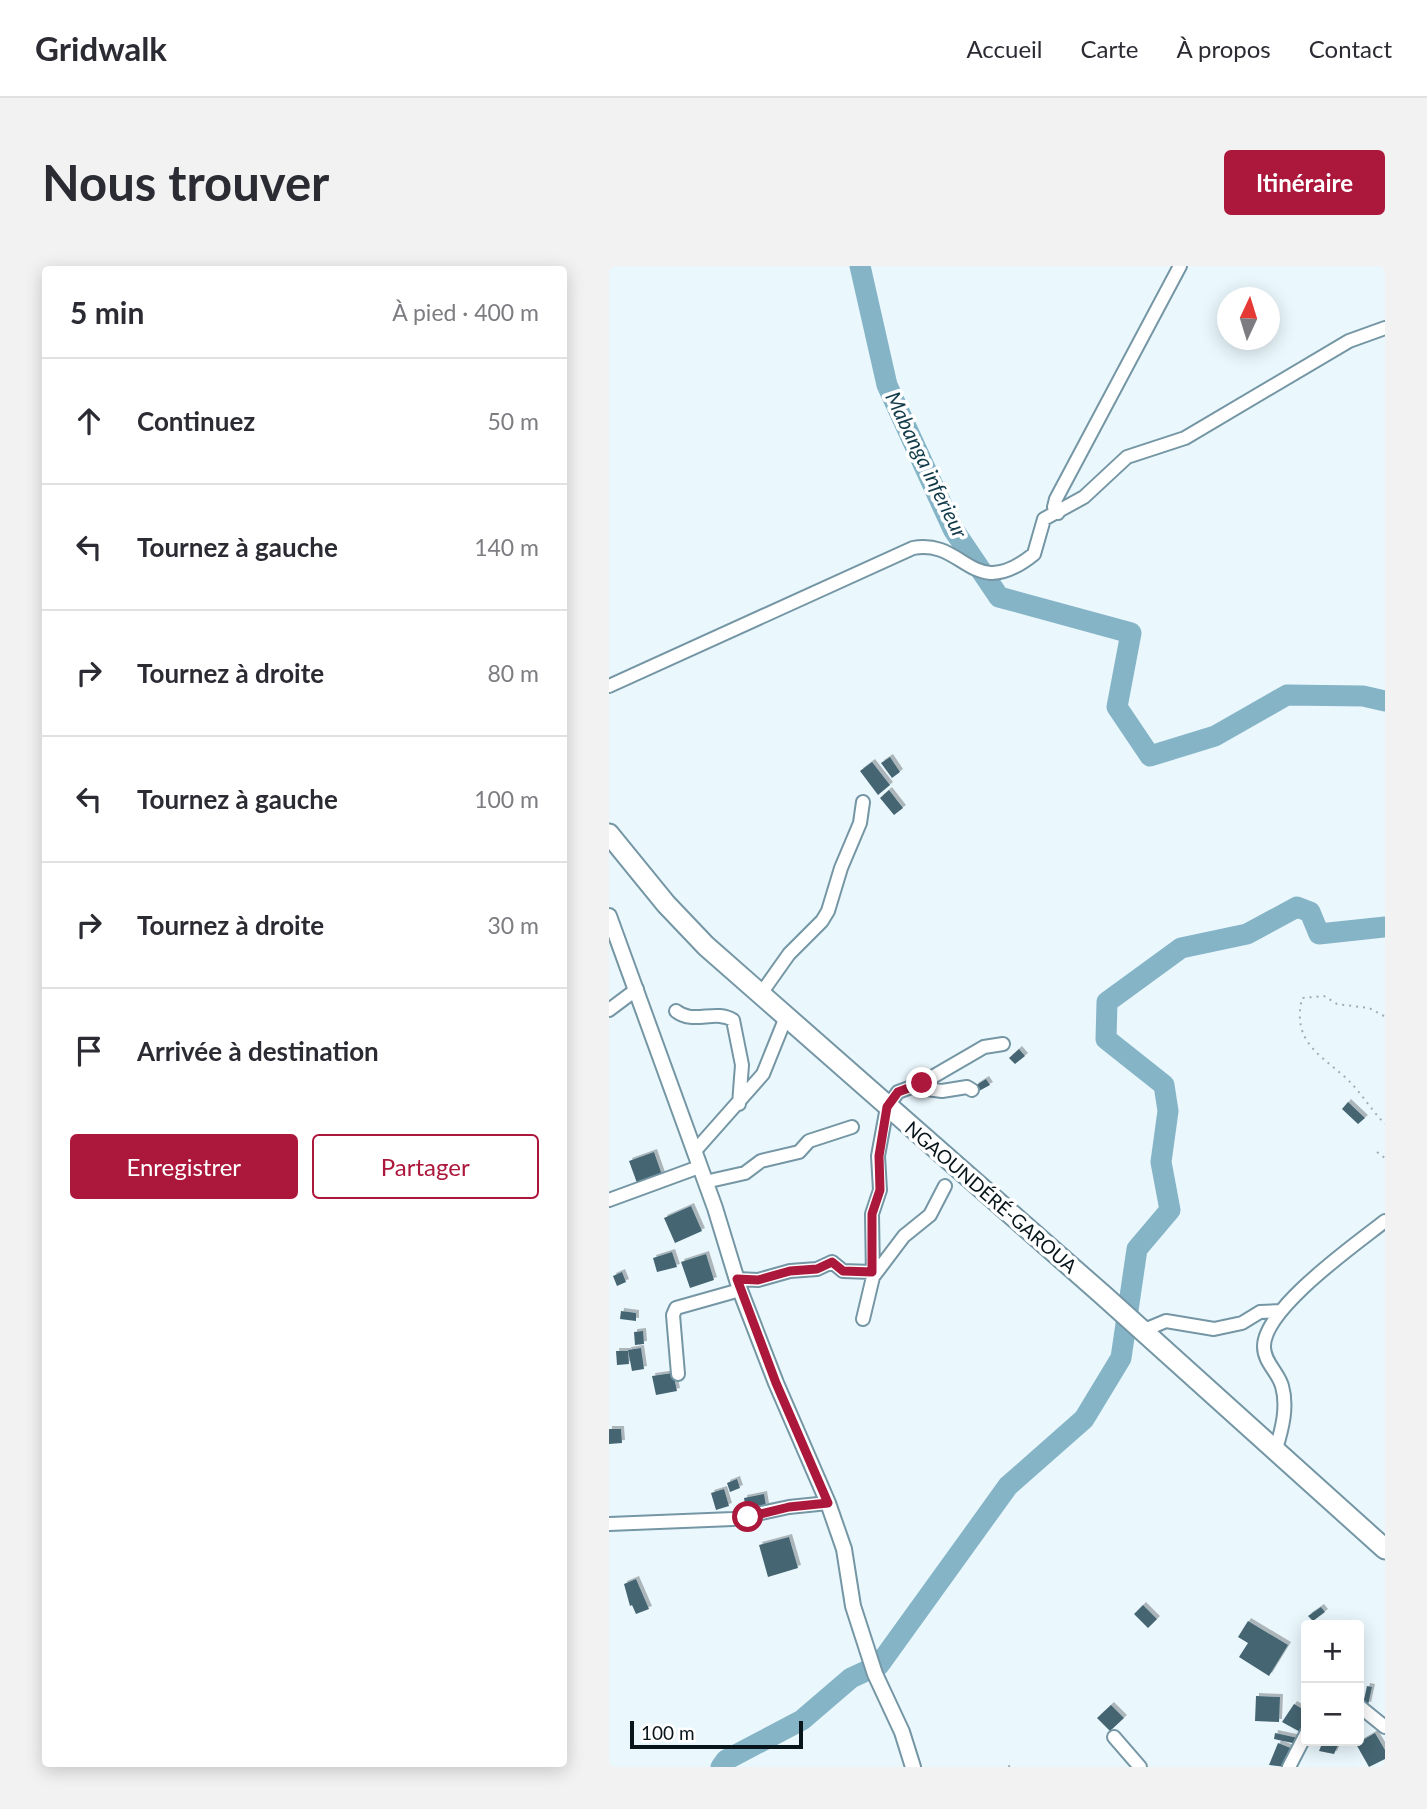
<!DOCTYPE html>
<html lang="fr">
<head>
<meta charset="utf-8">
<style>
  body { margin:0; font-family:Lato,sans-serif; background:#f2f2f3; color:#2b2b33 }
  .controls { position:absolute; right:21px; bottom:21px; display:grid; overflow:hidden; border-radius:7px; box-shadow:0 4px 18px #0003 }
  .controls button { width:63px; height:63px; display:grid; place-items:center; padding:0; border:0; border-bottom:2px solid #e1e1e2; background:#fff; color:#2b2b33; font:35px sans-serif }
  .compass { position:absolute; left:608px; top:21px; width:63px; height:63px; border-radius:50%; background:#fff; box-shadow:0 4px 18px #0003; rotate:4deg }
  .scale { position:absolute; left:21px; bottom:18px; width:173px; box-sizing:border-box; padding-left:7px; border:4px solid #08151a; border-top:0; font-size:19px; line-height:24px; white-space:nowrap; color:#08151a; -webkit-text-stroke:5px #fff; paint-order:stroke }
  .stop { position:absolute; width:21px; height:21px; margin:-16px; border:5px solid #ac173c; border-radius:50%; background:#fff }
  .stop.end { background:#ac173c; border-color:#fff; box-shadow:0 2px 7px #0008 }
  .list { margin:0; padding:0; list-style:none }
  h2 { display:flex; justify-content:space-between; align-items:center; height:91px; margin:0; padding:0 28px; font-size:30px }
  h2 small { font-size:23px; font-weight:400; color:#7c7c81 }
  .list li { display:grid; grid-template-columns:46px 1fr auto; gap:21px; align-items:center; box-sizing:border-box; height:126px; padding:0 28px; border-top:2px solid #e1e1e2 }
  .list b { display:block; font-size:26px; white-space:nowrap }
  .list em { font-size:23px; font-style:normal; color:#7c7c81 }
  .actions { display:flex; gap:14px; padding:21px 28px }
  .actions a { flex:1; padding:16px 0; border:2px solid #ac173c; border-radius:7px; text-align:center; font-size:24px; color:#ac173c }
  .actions .main { background:#ac173c; color:#fff }
  .icon { flex:none; width:38px; height:38px; fill:none; stroke:currentColor; stroke-width:2; stroke-linecap:round; stroke-linejoin:round }
  .map { position:relative; flex:none; width:776px; height:1501px; overflow:hidden; border-radius:7px }
  header { display:flex; align-items:center; gap:42px; box-sizing:border-box; height:98px; padding:0 35px; background:#fff; border-bottom:2px solid #e1e1e2 }
  header strong { font-size:33px }
  nav { display:flex; gap:38px; margin-inline-start:auto; font-size:24px }
  .intro { display:flex; align-items:center; justify-content:space-between; box-sizing:border-box; height:168px; padding:0 42px }
  h1 { margin:0; font-size:49px }
  .button { padding:18px 32px; border-radius:7px; background:#ac173c; color:#fff; font-size:24px; font-weight:700 }
  main { display:flex; gap:42px; padding:0 42px }
  aside { flex:1; background:#fff; border-radius:7px; box-shadow:0 4px 18px #0003 }
  .map>svg:first-child { display:block }
</style>
</head>
<body>
<header>
<strong>Gridwalk</strong>
<nav><a>Accueil</a><a>Carte</a><a>À propos</a><a>Contact</a></nav>
</header>
<div class="intro"><h1>Nous trouver</h1><a class="button">Itinéraire</a></div>
<main>
<aside>
<h2>5 min<small>À pied · 400 m</small></h2>
<ul class="list">
<li><svg class="icon" aria-label="ahead" viewBox="0 0 24 24"><path d="M12 20V5M6 11l6-6 6 6"/></svg><div><b>Continuez</b></div><em>50 m</em></li>
<li><svg class="icon" aria-label="left" viewBox="0 0 24 24"><path d="M17 20v-9H6M10 6l-5 5 5 5"/></svg><div><b>Tournez à gauche</b></div><em>140 m</em></li>
<li><svg class="icon" aria-label="right" viewBox="0 0 24 24"><path d="M7 20v-9h11M14 6l5 5-5 5"/></svg><div><b>Tournez à droite</b></div><em>80 m</em></li>
<li><svg class="icon" aria-label="left" viewBox="0 0 24 24"><path d="M17 20v-9H6M10 6l-5 5 5 5"/></svg><div><b>Tournez à gauche</b></div><em>100 m</em></li>
<li><svg class="icon" aria-label="right" viewBox="0 0 24 24"><path d="M7 20v-9h11M14 6l5 5-5 5"/></svg><div><b>Tournez à droite</b></div><em>30 m</em></li>
<li><svg class="icon" aria-label="arrive" viewBox="0 0 24 24"><path d="M6 21V4h12l-3 4 3 4H6"/></svg><div><b>Arrivée à destination</b></div></li>
</ul>
<div class="actions"><a class="main">Enregistrer</a><a>Partager</a></div>
</aside>
<div class="map">
<svg width="776" height="1501" viewBox="0 0 776 1501">
  <defs>
    <filter id="shadow"><feDropShadow dx="3" dy="-3" stdDeviation="0" flood-color="#0004"/></filter>
  </defs>
  <rect width="100%" height="100%" fill="#eaf8fe"/>
  <g fill="none" stroke-linecap="round" stroke-linejoin="round">
    <path stroke="#86b4c7" stroke-width="21" d="M251,0L278,119L344,263L390,331L522,367L508,441L541,490L606,470L678,429L754,430L776,435
      M112,1501L117,1494L193,1454L242,1412L270,1399L399,1220L475,1153L512,1092L528,983L561,944L552,896L559,845L555,819L497,773L498,736L572,682L638,668L688,641L701,646L710,668L776,661"/>
  </g>
  <path fill="#456572" filter="url(#shadow)" d="M281,491L291,506L283,512L272,497Z
    M263,496L281,519L269,529L251,505Z
    M280,524L294,542L285,549L271,532Z
    M410,783L416,790L406,798L400,792Z
    M377,813L381,819L370,825L366,820Z
    M739,836L756,852L749,858L733,843Z
    M45,886L53,909L28,917L20,895Z
    M82,940L93,965L66,977L55,952Z
    M63,986L68,1001L48,1006L44,992Z
    M97,988L105,1014L81,1022L72,996Z
    M13,1006L17,1016L8,1020L4,1010Z
    M12,1045L27,1047V1055L11,1053Z
    M34,1065L35,1078L26,1079L25,1066Z
    M32,1082L35,1103L23,1105L19,1084Z
    M7,1085H19L20,1098L8,1099Z
    M64,1107L68,1125L47,1129L43,1110Z
    M0,1163H12L13,1177L0,1178Z
    M128,1213L131,1222L121,1226L118,1217Z
    M115,1223L120,1240L107,1244L102,1227Z
    M155,1228L157,1240L137,1244L135,1232Z
    M180,1271L189,1302L159,1311L150,1279Z
    M27,1313L40,1343L27,1348L23,1339L21,1340L15,1318Z
    M534,1339L548,1353L539,1362L525,1348Z
    M712,1341L716,1346L704,1355L699,1350Z
    M639,1355L679,1379L660,1410L630,1391L639,1377L629,1371Z
    M758,1420L763,1421L759,1439L754,1438Z
    M647,1430L671,1431L670,1456L646,1455Z
    M685,1438L697,1445V1459L693,1467L673,1456Z
    M502,1439L515,1452L501,1465L488,1452Z
    M666,1467L689,1472L688,1478L665,1473Z
    M766,1467L776,1484V1493L760,1501L747,1478Z
    M714,1475L729,1479L725,1488L710,1485Z
    M669,1477L684,1483L677,1501L660,1499Z"/>
  <g fill="none" stroke-linecap="round" stroke-linejoin="round">
    <g stroke="#7596a4" stroke-width="16">
      <path id="minor" d="M449,247L445,241L447,233L571,0
        M0,420L304,282C356,272 363,338 425,288L435,253L475,231L518,191L576,172L740,75L776,62
        M151,729L180,688L213,655L219,645L232,602L251,557L254,536
        M0,744L28,723
        M67,745C84,759 106,743 124,754L133,799L130,838
        M303,821L333,825L358,821L363,824
        M85,886L154,808L177,751
        M96,916L136,907L152,895L190,886L200,875L243,861
        M0,934L90,901
        M264,1011L295,970L321,949L336,920
        M128,1013L149,1014L181,1005L208,1003L223,996L234,1005L263,1006
        M254,1053L264,1011L263,948L271,924L269,890L278,841L289,826L313,817L375,781L394,778
        M533,1065L557,1055L605,1063L633,1057L651,1046L671,1045
        M69,1108L64,1049L67,1042L131,1024
        M667,1183C673,1163 679,1141 673,1120C669,1106 655,1096 655,1081C654,1043 747,978 776,955
        M0,1258L124,1253L180,1241L219,1237
        M750,1440L776,1461
        M505,1471L531,1501
        M680,1501L697,1468"/>
    </g>
    <g stroke="#7596a4" stroke-width="18">
      <path id="tertiary" d="M0,650L106,942L131,1024L167,1117L219,1237L235,1283L244,1340L266,1408L293,1466L304,1501"/>
    </g>
    <g stroke="#7596a4" stroke-width="23">
      <path id="trunk" d="M0,568L57,638L97,680L494,1029L776,1283"/>
    </g>
    <path stroke="#9fadb3" stroke-width="2" stroke-dasharray="2 5" stroke-linecap="butt" d="M775,750L760,742L728,738L715,730L693,732C683,775 709,787 737,812C752,826 762,844 776,858
      M768,886L776,892
      M400,1501L401,1494"/>
    <use href="#minor" stroke="#fff" stroke-width="12"/>
    <use href="#tertiary" stroke="#fff" stroke-width="14"/>
    <use href="#trunk" stroke="#fff" stroke-width="19"/>
  </g>
  <g fill="none" stroke-linecap="round" stroke-linejoin="round">
    <path stroke="#ac173c" stroke-width="9" d="M139,1251L180,1241L219,1237L167,1117L128,1013L149,1014L181,1005L208,1003L223,996L234,1005L263,1006V948L271,924L270,890L278,841L289,826L313,817"/>
  </g>
  <g text-anchor="middle" stroke-width="7" stroke-linejoin="round" paint-order="stroke">
    <g font-size="19" fill="#08151a" stroke="#fff">
      <text transform="translate(382 931) rotate(41)" y="7">NGAOUNDÉRÉ-GAROUA</text>
    </g>
    <g font-size="21" font-style="italic" fill="#133c4b" stroke="#fff">
      <text transform="translate(317 199) rotate(64)" y="7">Mabanga inferieur</text>
    </g>
  </g>
</svg>
<div class="controls">
<button>+</button>
<button>−</button>
</div>
<svg class="compass" viewBox="-18 -18 36 36"><path d="M0-13l5 13h-10z" fill="#e53935"/><path d="M0 13l5-13h-10z" fill="#7c7c81"/></svg>
<div class="scale">100 m</div>
<div class="stop" style="left:139px;top:1251px"></div>
<div class="stop end" style="left:313px;top:817px"></div>
</div>
</main>
</body>
</html>
